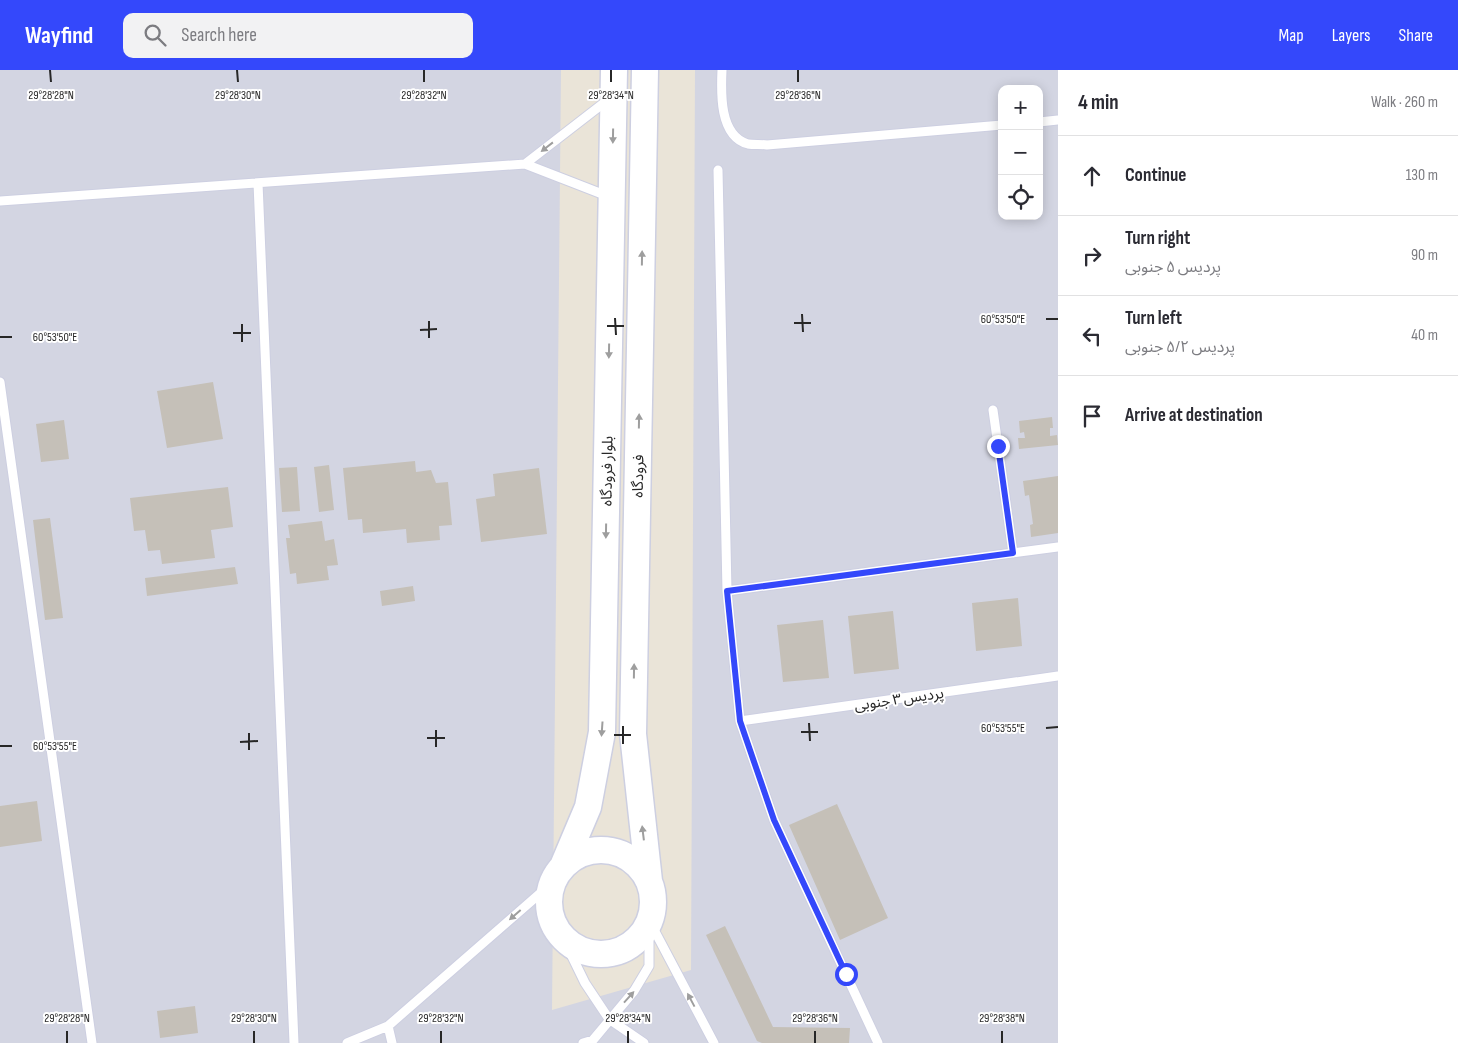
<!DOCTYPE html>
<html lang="en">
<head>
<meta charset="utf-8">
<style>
  body { margin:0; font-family:"Sofia Sans Condensed","Noto Sans Arabic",sans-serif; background:#f2f2f3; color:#2b2b33 }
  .controls { position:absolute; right:15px; top:15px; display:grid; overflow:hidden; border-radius:10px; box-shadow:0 2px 12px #0003 }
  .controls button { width:45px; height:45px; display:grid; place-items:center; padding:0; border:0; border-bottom:1px solid #e1e1e2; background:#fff; color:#2b2b33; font:25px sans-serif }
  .stop { position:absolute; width:15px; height:15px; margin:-11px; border:4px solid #3448fb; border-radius:50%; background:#fff }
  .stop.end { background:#3448fb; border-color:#fff; box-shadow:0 1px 5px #0008 }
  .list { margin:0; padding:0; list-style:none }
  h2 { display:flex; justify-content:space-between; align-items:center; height:65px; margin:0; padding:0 20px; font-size:21px }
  h2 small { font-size:16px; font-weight:400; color:#7c7c81 }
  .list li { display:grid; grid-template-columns:32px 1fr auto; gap:15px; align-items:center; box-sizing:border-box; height:80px; padding:0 20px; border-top:1px solid #e1e1e2 }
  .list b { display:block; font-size:19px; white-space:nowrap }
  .list p { margin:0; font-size:16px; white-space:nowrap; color:#7c7c81 }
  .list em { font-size:16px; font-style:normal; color:#7c7c81 }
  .icon { flex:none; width:28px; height:28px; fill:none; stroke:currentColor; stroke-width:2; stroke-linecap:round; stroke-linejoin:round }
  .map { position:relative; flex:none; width:1058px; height:973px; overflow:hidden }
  header { display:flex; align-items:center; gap:30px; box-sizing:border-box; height:70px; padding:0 25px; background:#3448fb; color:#fff }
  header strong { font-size:24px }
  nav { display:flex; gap:28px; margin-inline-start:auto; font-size:18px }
  .search { width:350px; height:45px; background:#f2f2f3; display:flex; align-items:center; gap:12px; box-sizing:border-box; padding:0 18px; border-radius:10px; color:#7c7c81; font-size:19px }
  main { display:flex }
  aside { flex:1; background:#fff }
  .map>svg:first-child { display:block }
</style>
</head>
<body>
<header>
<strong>Wayfind</strong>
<div class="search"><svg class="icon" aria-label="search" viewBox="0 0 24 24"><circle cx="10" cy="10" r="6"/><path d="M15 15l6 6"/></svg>Search here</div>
<nav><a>Map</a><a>Layers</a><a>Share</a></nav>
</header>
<main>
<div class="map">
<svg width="1058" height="973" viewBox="0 0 1058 973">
  <rect width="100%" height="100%" fill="#eae4d8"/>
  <path fill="#d3d5e2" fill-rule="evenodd" d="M0,0H561L552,940L691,900L695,0H1058V973H0ZM1002,19H1039V146H1002Z"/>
  <path fill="#c5c0b8" d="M213,312L223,369L167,378L157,321Z
    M1052,347L1053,358H1050V366L1057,365L1058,375L1019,379L1018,368H1025L1024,362L1020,363L1019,351Z
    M64,350L69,389L41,392L36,354Z
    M415,391L416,402L431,400L436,413L448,412L452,455L439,456L440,470L407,473L406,459L363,463L362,449L348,450L343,398Z
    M329,395L334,440L319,442L314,397Z
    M297,397L300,441L282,442L279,398Z
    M539,398L547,464L481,472L476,429L495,426L493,404Z
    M1058,406V463L1031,467L1030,455L1033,454L1029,425L1025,426L1023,411Z
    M228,417L233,457L211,460L215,488L162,494L160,480L148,481L145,460L134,461L130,428Z
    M50,448L63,548L45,550L33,450Z
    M322,451L325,471L334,469L338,495L327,496L329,510L297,514L296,503L290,504L286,468H290L288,455Z
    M235,497L238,514L147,526L145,508Z
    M413,516L415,531L382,536L380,521Z
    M1018,528L1022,576L976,581L972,533Z
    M893,541L899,599L854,604L848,546Z
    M823,550L829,608L783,612L777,555Z
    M37,731L42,771L0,777V736Z
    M837,734L888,848L840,870L789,755Z
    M725,856L773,957L850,958L849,973H762L757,971L706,865Z
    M195,936L198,963L160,968L157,941Z"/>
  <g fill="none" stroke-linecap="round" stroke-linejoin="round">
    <g stroke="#cdcfe1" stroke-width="11">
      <path id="service" d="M722,0C721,22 719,66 748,74C754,75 761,74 767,75L1002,55
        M609,29L525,94L610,127
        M1039,52L1058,50
        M718,100L727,521L740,651L774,750L878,973
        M258,113L294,973
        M0,131L525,94
        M0,312L92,973
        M993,340L1013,483
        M727,521L1058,477
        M740,651L1058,606
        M651,854L714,973
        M564,870L585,913L609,949L644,973
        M388,956L392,973
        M347,973L388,956L552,813
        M583,973L593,970L634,921L649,896V851"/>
    </g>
    <g stroke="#cdcfe1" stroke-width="29">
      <path id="secondary" d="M645,0L633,664L649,811
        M549 832a52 52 0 1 1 104 0a52 52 0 1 1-104 0Z
        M563,796L588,737L602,662L614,0"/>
    </g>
    <use href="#service" stroke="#fff" stroke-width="9"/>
    <use href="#secondary" stroke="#fff" stroke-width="26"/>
  </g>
  <defs><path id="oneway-solid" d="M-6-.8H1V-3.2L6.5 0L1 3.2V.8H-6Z" transform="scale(1.25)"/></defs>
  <g fill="#9e9e9e">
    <use href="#oneway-solid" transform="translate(613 66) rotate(91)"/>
    <use href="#oneway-solid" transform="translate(547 77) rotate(142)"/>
    <use href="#oneway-solid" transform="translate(642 188) rotate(-89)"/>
    <use href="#oneway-solid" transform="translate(609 281) rotate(91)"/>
    <use href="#oneway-solid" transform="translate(639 351) rotate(-89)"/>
    <use href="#oneway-solid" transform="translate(606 461) rotate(91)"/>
    <use href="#oneway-solid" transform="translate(634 601) rotate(-89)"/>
    <use href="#oneway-solid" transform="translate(602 659) rotate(94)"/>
    <use href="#oneway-solid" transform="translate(643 763) rotate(-97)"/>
    <use href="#oneway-solid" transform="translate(515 845) rotate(139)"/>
    <use href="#oneway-solid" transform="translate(629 927) rotate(-48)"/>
    <use href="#oneway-solid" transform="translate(691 930) rotate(-118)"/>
  </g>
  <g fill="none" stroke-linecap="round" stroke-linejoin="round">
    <path stroke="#3448fb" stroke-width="6" d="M846,904L774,750L740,651L727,521L1013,483L998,376"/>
  </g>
  <path fill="none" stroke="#272727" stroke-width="2" d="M50,0L51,12M237,0L238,12M424,0V12M611,0V12M798,0V12M802,244L803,262M615,248L616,265M1046,249H1058M429,251V268M794,253H811M242,254V272M607,256H624M420,260L437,259M233,263H251M0,267H12M809,653L810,671M623,656V674M1046,658L1058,657M436,660V677M801,662H818M249,663V680M614,665H631M427,668H445M240,672L258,671M0,676H12M67,961V973M254,961V973M441,961V973M628,961V973M815,961V973M1002,961V973"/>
  <g text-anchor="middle" stroke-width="4" stroke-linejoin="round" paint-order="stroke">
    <g font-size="15" fill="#272727" stroke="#fff">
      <text transform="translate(607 401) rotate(-89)" y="5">بلوار فرودگاه</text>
      <text transform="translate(638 406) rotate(-89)" y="5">فرودگاه</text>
      <text transform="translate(899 629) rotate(-8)" y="5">پردیس ۳ جنوبی</text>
    </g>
  </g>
  <g font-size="12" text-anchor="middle" fill="#272727" stroke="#fff" stroke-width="4" stroke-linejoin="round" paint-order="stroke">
    <text x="51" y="29">29°28'28"N</text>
    <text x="238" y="29">29°28'30"N</text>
    <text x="424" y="29">29°28'32"N</text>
    <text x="611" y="29">29°28'34"N</text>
    <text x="798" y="29">29°28'36"N</text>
    <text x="1003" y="253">60°53'50"E</text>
    <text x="55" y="271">60°53'50"E</text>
    <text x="1003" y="662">60°53'55"E</text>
    <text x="55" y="680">60°53'55"E</text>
    <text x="67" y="952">29°28'28"N</text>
    <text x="254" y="952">29°28'30"N</text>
    <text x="441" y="952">29°28'32"N</text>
    <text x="628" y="952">29°28'34"N</text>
    <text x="815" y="952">29°28'36"N</text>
    <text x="1002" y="952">29°28'38"N</text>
  </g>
</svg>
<div class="controls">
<button>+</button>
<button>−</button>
<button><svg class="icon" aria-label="locate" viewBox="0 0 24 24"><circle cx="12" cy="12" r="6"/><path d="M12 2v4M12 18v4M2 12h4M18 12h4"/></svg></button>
</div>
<div class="stop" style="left:846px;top:904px"></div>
<div class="stop end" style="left:998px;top:376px"></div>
</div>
<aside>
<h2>4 min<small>Walk · 260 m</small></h2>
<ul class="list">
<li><svg class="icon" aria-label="ahead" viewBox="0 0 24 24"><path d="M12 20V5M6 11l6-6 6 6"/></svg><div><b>Continue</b></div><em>130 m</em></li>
<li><svg class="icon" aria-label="right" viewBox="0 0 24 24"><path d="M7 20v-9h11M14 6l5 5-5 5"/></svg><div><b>Turn right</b><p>پردیس ۵ جنوبی</p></div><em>90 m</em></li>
<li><svg class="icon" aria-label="left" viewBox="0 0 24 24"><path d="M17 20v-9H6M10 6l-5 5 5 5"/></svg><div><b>Turn left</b><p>پردیس ۵/۲ جنوبی</p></div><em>40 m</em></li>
<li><svg class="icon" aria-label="arrive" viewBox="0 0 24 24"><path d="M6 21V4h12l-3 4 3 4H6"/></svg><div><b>Arrive at destination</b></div></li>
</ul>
</aside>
</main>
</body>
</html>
